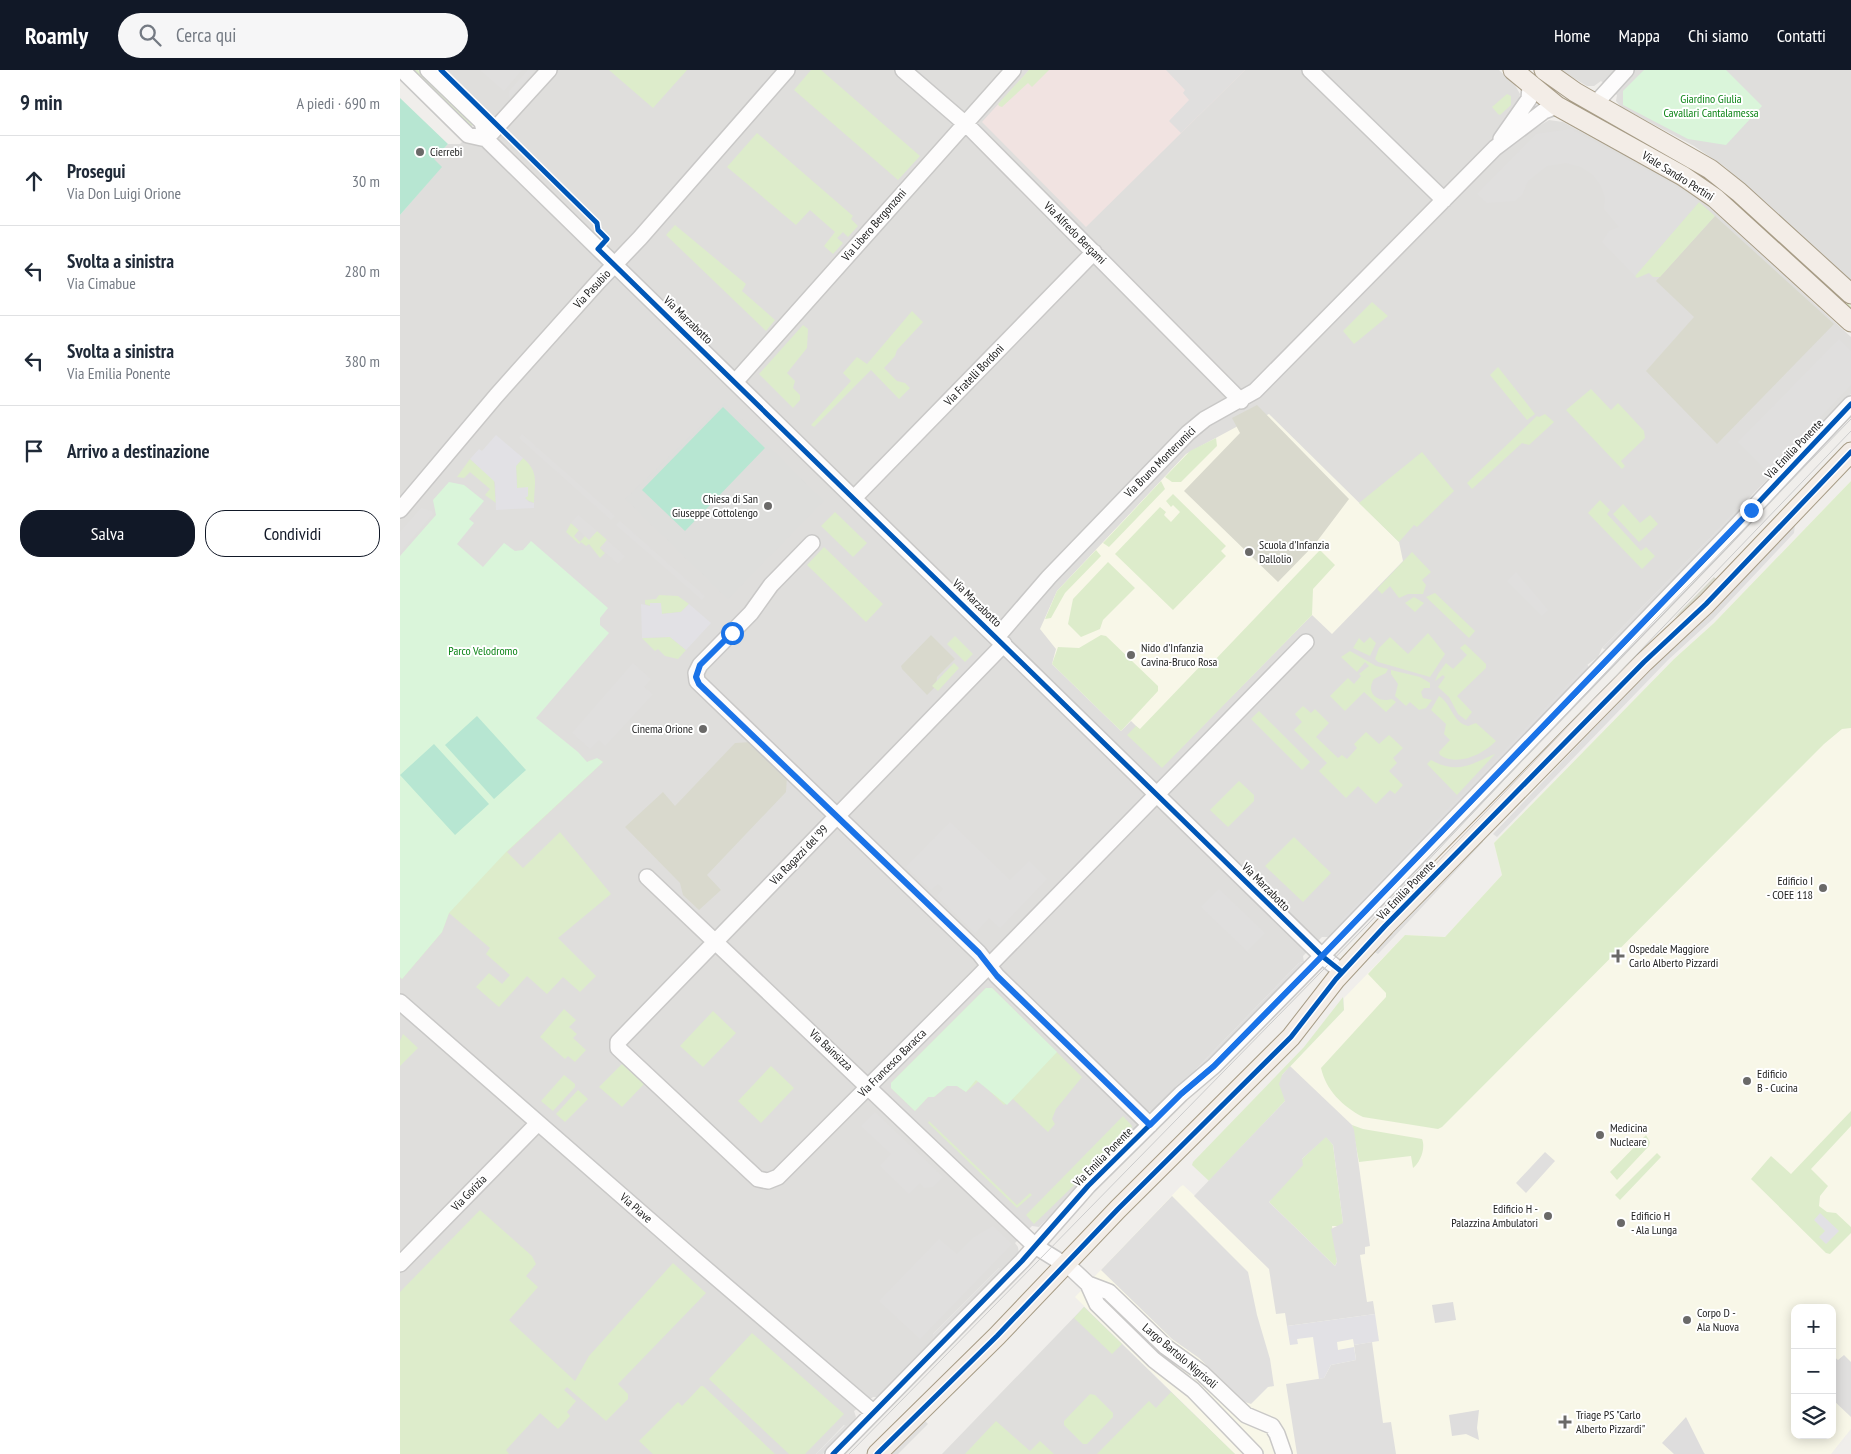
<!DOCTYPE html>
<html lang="it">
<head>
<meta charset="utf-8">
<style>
  body { margin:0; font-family:"PT Sans Narrow",sans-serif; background:#f6f6f7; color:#1f2937 }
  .controls { position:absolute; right:15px; bottom:15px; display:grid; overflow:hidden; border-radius:10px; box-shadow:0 2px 12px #0003 }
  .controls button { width:45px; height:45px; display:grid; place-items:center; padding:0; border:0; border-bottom:1px solid #e0e1e3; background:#fff; color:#1f2937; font:25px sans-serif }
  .stop { position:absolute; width:15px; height:15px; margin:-11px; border:4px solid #1a73e8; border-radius:50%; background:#fff }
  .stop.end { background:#1a73e8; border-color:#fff; box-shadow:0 1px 5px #0008 }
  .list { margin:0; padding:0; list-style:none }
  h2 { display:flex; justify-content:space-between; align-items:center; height:65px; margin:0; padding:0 20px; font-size:21px }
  h2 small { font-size:16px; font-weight:400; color:#747a83 }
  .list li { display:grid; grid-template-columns:32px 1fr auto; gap:15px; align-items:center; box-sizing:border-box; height:90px; padding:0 20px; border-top:1px solid #e0e1e3 }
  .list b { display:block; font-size:19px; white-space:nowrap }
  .list p { margin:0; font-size:16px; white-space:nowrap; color:#747a83 }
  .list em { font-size:16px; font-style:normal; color:#747a83 }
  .actions { display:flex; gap:10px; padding:15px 20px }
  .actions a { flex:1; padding:11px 0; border:1px solid #111827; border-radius:20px; text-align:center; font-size:18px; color:#111827 }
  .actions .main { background:#111827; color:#fff }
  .icon { flex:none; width:28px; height:28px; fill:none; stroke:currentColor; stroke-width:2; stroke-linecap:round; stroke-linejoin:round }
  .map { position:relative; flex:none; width:1451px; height:1384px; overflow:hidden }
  header { display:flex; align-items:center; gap:30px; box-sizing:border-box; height:70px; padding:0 25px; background:#111827; color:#fff }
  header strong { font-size:24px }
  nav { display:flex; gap:28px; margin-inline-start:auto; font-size:18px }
  .search { width:350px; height:45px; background:#f6f6f7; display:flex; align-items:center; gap:12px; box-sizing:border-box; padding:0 18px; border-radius:28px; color:#747a83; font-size:19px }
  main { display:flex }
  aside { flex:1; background:#fff }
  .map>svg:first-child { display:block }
</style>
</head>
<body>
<header>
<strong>Roamly</strong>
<div class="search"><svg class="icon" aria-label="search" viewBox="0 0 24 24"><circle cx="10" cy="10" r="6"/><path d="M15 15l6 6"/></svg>Cerca qui</div>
<nav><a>Home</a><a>Mappa</a><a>Chi siamo</a><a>Contatti</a></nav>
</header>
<main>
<aside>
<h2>9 min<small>A piedi · 690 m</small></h2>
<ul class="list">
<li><svg class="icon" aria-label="ahead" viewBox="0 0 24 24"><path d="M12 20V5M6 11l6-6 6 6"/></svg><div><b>Prosegui</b><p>Via Don Luigi Orione</p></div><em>30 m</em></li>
<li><svg class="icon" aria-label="left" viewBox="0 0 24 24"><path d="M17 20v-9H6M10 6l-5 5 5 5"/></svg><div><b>Svolta a sinistra</b><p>Via Cimabue</p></div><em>280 m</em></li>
<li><svg class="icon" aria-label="left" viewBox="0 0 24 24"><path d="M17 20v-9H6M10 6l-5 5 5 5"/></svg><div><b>Svolta a sinistra</b><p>Via Emilia Ponente</p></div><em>380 m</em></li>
<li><svg class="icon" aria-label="arrive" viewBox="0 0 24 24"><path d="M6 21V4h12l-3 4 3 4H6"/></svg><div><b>Arrivo a destinazione</b></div></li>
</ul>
<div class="actions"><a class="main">Salva</a><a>Condividi</a></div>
</aside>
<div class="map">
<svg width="1451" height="1384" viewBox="0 0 1451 1384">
  <rect width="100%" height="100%" fill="#f0eeeb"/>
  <path fill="#dfdedc" d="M41,0H1099L1115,15L1120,24L1119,32L1113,40L1134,59L1149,50L1163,52L1276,113L1306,134L1451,267V324L1202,578L1198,587L1187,595L930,867H922L903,886L904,892L899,893L796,999V1004L754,1040L747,1042L738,1056L639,1157L632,1156L615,1173L618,1177L619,1184L605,1198H599L533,1264V1272L478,1327H473L454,1341L456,1347L454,1351L448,1358L444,1355L416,1384H0V145L41,97L33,90L48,74H60L88,45Z
    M1160,0H1451V211L1325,97L1294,76L1221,37L1216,31L1217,25L1201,11L1194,16H1187Z
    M684,1237L835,1384H542Z"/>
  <path fill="#f1e3e1" d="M629,0H845L686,157L582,52Z"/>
  <path fill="#f8f7e8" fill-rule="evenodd" d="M869,344L999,472L1003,491L932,564L912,545L770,689L731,651L721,661L652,594L656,579L640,559L657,521L786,384L838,356L842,357Z
    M1451,411V1359L1431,1384H835L675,1227L780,1117L783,1115L795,1126L885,1031L882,1005L944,940V928L1005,865L1045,867L1102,805L1094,773L1274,589L1314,553ZM1395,1238H1432V1365H1395Z"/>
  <path fill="#dededc" d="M325,333L424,431L328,529L225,429Z"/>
  <path fill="#d9d9cd" d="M1315,146L1434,254L1317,374L1246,301L1294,247L1256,211Z
    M857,335L949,429L915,474L878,512L784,421L840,363L832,348Z
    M1314,507L1316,509L1290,536L1274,548Z
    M531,565L555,589L537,607L536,616L527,625L502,599L501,596Z
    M351,672L387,706L386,722L307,805L321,820L299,840L283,825L280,813L225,757L263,722L275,736L335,673Z"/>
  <path fill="#ddeccb" d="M14,0H18L73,55L71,56Z
    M209,0H287L253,38Z
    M411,0H421L520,86L498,110L394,20Z
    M629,0H649L632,17L628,13L602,37L599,36L598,34Z
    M1107,24L1111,26V35L1100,45L1098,44L1092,37Z
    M1225,60L1303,105L1332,127L1451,236V240L1224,63Z
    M357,63L453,146L451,149L458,156L448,167L443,162L437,168L443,173L433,184L424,176L435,162L410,140L396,155L327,97Z
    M1299,132L1315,146L1260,207H1253L1249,203L1237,208L1235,206Z
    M275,155L346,214L342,221L375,250L366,261L266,165Z
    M972,232L988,246L954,274L943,261Z
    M512,241L523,252L497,280L495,286L484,298L497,311L505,313L510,318L499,329L471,300L414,357L411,355L451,311L443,303L457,287L467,294Z
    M403,255L408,259L407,278L387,303L395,311L393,318L400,325V330L393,338L359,304Z
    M1098,297L1135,344L1127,350L1090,305Z
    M1191,319L1211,340L1218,333L1244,361L1245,368L1221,391L1225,396L1222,399L1166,340Z
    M1145,344L1154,352L1129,375L1122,373L1072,419L1067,413L1137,346L1139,347Z
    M816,368L817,376L781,412H772L765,407L790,381Z
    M1022,382L1054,421L1017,457L1014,455L999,472L959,433Z
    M123,388C140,403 134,413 134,433L127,430L117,418L116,396Z
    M70,389L94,410L96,433L85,425L90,419L70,402L64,408L57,407Z
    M761,411L765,419L709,477L703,473Z
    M1451,411V658L1442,659L1424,674L1042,1057L1038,1059L963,1047C942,1036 926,1020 921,998L986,927V923L968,904L1005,865L1045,867L1102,805L1094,773L1274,589L1314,553Z
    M773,424L826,476L821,481L826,486L773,540L715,484L760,437L766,442L764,445L771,452L780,442L773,435L771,437L766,431Z
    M1200,430L1210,440L1207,444L1241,481L1246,477L1255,486L1242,499L1188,443Z
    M1223,434L1240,453L1250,445L1258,454L1239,472L1213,444Z
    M435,442L467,473L453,487L421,456Z
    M171,453L179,460L174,466L180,472L185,466L189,469L197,461L207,470L200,478L205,483L200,488L189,474L186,476L181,472L179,474L166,462Z
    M424,477L483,534L466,552L407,495Z
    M696,480L701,486L665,523L651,548L645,549L657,521Z
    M920,480L935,495L913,519L912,545L762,698L727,665L736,656L740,659L808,588L813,592Z
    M1012,482L1031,502L1022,510L1026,515L1023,524H1008L999,528L990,516L982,524L977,519Z
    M708,492L735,518L703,550L700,559L681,567L668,554L673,529Z
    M1035,523L1075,561L1069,568L1026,527Z
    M259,525L278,526L289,534L281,542L261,544V533L250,536L245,534V530L256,529Z
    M1014,527L1024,533L1015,542L1005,533Z
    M1028,563L1045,584L1030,607L978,592L975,589L979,578L990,567L1008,584Z
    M701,565L706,566L758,616V621L721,661L652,594L658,577L679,578Z
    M555,566L573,584L565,592L547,574Z
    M270,567L286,580L278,589L265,586L258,579L255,581L242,568Z
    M970,567L976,573L970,586L953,578L959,568L964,573Z
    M1065,574L1086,594V598L1057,626L1072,642L1066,650L1058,644L1049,627L1038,617L1045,607L1043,605L1035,611L1038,604L1046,593L1053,599L1067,585L1060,578Z
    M950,581L976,596L988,599L986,603L974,609C965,623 978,633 992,629L996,632L986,642L964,622L945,641L930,626L948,608L954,614L961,606L959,604L969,596L965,592L957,602L941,587Z
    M554,593L559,598L538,621L532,616Z
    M991,600L1020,607L1030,613V618H1024L1021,622L1023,628L1032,630L1026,638L1019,640L1010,632L1006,636L995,626L998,614L991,604Z
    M1039,626C1052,634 1052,652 1068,656L1076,653L1096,671C1083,684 1058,697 1040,685L1039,682L1050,670L1044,664L1046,654L1031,640Z
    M903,636L911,643L915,639L929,653L916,667L938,688L942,685L947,689L957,678L954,674L966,662L979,674L989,665L1003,678L993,688L997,693L989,701L1003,715L995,724L990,720L976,734L958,716L946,728L919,701L927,693L894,660L902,652L895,644Z
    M859,641L910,692L902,700L851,649Z
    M1095,684L1057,725L1027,694L1031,690C1058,705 1071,694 1095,684Z
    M199,689L203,692L107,782L123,798L160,762L211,824L158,868L196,906L180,922L163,907L147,924L127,906L99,937L76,917L89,903L102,914L110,905L86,884L90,878L49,843L42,862L2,909L0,907V805L191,690Z
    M839,711L854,725V731L828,757L810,740Z
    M894,767L931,803L903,832L865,796Z
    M586,918H592L682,1007L656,1039L652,1049L655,1054L648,1062L613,1029L604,1035L579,1011L566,1022L557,1016H547L534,1027H528L515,1041L491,1018V1013Z
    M943,927L944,940L882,1005L885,1031L809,1111L792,1095L793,1092L904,977Z
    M164,939L176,950L169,957L177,964L173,968L186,980L175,992L168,986L165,989L140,967Z
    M313,941L336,963L303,997L280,976Z
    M3,964L18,978L0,996V971Z
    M222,994L244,1014L222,1037L199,1017Z
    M371,996L394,1018L361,1053L338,1031Z
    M164,1005L175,1014V1017L153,1041L141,1031Z
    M178,1020L188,1029L165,1052L156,1044Z
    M1451,1041V1056L1411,1099L1428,1116L1420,1126L1419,1136L1427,1142L1436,1143L1451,1157V1163L1430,1184L1426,1183L1351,1109L1371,1086L1391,1104Z
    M723,1046L732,1056L731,1060L634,1154L626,1145Z
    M529,1051L617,1135L630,1123L632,1125L617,1138L528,1053Z
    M952,1055L963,1059L1022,1069C1026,1078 1020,1093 1013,1098L1011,1086L959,1092Z
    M1246,1065L1250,1072L1249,1076L1217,1110L1210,1102Z
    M926,1066L933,1075L943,1153L941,1156H932L937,1192L935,1196L869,1132L902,1089Z
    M1257,1083L1261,1087L1220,1130L1215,1125Z
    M80,1140L132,1186L136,1194L126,1206L138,1217L109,1250L175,1311L189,1286L273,1193L306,1223L218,1314L228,1324V1329L206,1351L167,1317L164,1320L176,1331L167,1342L170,1346L158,1359L140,1343L106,1380L109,1384H0V1222Z
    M684,1237L722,1274L712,1284L674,1248Z
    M352,1263L444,1344L405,1384H389L309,1309Z
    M301,1316H303L375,1384H253L239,1371L278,1332L282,1336Z
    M771,1322L835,1384H697L749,1331L756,1338Z
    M690,1324L695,1325L713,1343V1347L687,1374H683L664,1355V1351Z
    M596,1351L630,1381L640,1371L654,1384H565Z"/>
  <path fill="#daf5da" d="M1244,0H1326L1362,36L1326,75L1288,69L1223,35V21Z
    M49,412L64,415L84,431L69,449L74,453L57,474L83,497L104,473L115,481L123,480L131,471L208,538L200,548V555L209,563L136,648L178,682L187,692L197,688L203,692L106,782L49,843L42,862L2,909L0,907V486L36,445L33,430Z
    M586,918H592L657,982L607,1035L576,1010L566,1022L557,1016H547L534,1027H528L515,1041L491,1018V1013Z"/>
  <path fill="#b7e6d2" d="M0,28L48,74L34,89L42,97L0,145Z
    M323,337L365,378L285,461L242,420Z
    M77,646L126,700L94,729L45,675Z
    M34,674L89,734L55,765L0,705Z"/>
  <path fill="#e0dfde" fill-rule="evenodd" d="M80,0H122L104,21Z
    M128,0H135L109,28V21Z
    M766,0H845L781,63L769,51L789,30L783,23L785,20Z
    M1171,59L1274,115L1299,132L1235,206L1202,172L1209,161L1219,157L1204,139L1205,128L1201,116L1193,105L1181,97L1166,93L1147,96L1128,111L1122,125L1115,131L1087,133L1077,124L1136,64Z
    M1439,269L1451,281V315L1368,402L1338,372Z
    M122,364L215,446L211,450L119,368Z
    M21,438L32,441L33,444L0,482V462Z
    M1339,438L1341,444L1208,581L1202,578Z
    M178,445L197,461L189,470L171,453Z
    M220,451L305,526L302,530L216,455Z
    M1395,455L1394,463L1313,549L1268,590L1097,767L1093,764L1265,584Z
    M207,470L225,486L218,494L200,478Z
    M1116,502L1148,540L1142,546L1107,511Z
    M233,593L251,609L244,617L253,624L205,676L199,670L190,679L172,663Z
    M1187,594L1190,599L940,857V851Z
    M550,752L610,810L629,791L647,809L600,858L589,848L575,863L537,826L543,819L538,814L531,820L506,797Z
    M1082,768L1083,772L978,884L973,881Z
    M819,819L865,863L847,881L801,837Z
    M904,892V894L796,1004V999L899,893Z
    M890,996L952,1055L954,1060L970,1176L965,1177V1184L960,1185L967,1232L973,1231L975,1244L887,1256L885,1243L876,1244L869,1199L794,1126L885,1031L879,1014L882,1005ZM926,1067L933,1075L943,1153L931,1159L937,1192L935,1196L869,1132L903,1095L902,1089Z
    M475,1042L543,1107L533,1117L524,1118L520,1113L509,1124L480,1096L491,1084L461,1056Z
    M1145,1082L1155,1091L1126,1123L1116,1113Z
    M772,1126L848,1202L857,1245L870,1289L874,1316L868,1317L851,1334L845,1332L799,1288L772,1269L701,1200Z
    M593,1156L612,1174L520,1269L479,1231L539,1169L557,1184L574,1167Z
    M599,1198H605L533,1272V1264Z
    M972,1272L983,1353L991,1352L996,1384H897L886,1314L924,1308L931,1295L956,1290L954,1275Z
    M1432,1285L1438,1290L1444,1285L1451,1292V1347L1432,1329Z
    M524,1350L528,1354L498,1384H491Z
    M445,1355L448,1358L423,1384H416Z"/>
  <path fill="#e2e1e5" d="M96,365L123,388L116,396L117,418L128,417V426L125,428L129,432L134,433V438L96,440L95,412L70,389L79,379L82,381Z
    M250,533H261L262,544L281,542L289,534L311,553L286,580L270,567L242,568L241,534L250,536Z
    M1420,1143L1439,1161L1426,1174L1419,1167L1425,1161L1414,1150Z
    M975,1244L979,1271L954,1275L953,1269L937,1272L938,1280L954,1277L956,1290L931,1295L924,1308L919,1309L913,1267L897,1269L898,1274L890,1275L887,1256Z"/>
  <path fill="#dedddd" d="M1053,1232L1056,1250L1035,1253L1032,1235Z
    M1079,1340L1077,1358L1079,1370L1066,1364L1052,1366L1049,1345Z
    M1286,1347L1304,1383L1305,1384H1274L1262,1373Z"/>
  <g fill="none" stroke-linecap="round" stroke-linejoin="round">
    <g stroke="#c9c8c7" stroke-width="18">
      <path id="minor" d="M2,0L68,65L86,69L922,886L942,902
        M28,0L82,52L86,69
        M503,0L569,57L841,331
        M910,0L1044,130
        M1195,34L1226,0
        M86,69L149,0
        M1101,69L1129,29L1130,16
        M336,311L613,0
        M454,428L694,182
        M0,440L96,326L198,212L240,168L387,0
        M412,473L371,515L351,543L300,595L296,603L297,611L579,883L597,906L750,1055
        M597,567L649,507L788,363L805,349L855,321L1095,78L1144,41L1157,36
        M604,574L218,972V978L358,1109L368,1111L378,1107L578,907L906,572
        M247,807L635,1176L672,1199L688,1214L697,1234L754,1290L793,1320L855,1384
        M0,932L285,1181L473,1342
        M0,1194L138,1053
        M688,1214L709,1222L766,1277L802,1303L846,1345L872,1356L877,1364L884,1384
        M433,1384L622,1191L688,1116L781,1024L814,996L922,886L1325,468L1451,334"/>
    </g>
    <g stroke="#a79c86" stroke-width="21">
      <path id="major" d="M1113,0L1157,36L1283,106L1315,128L1451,252
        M1144,0L1175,22L1310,99L1339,122L1451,224
        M477,1384L597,1266L718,1139L891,967L936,909L985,856L1244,592L1306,534L1451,382"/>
    </g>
    <use href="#minor" stroke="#fdfcfc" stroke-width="15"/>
    <use href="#major" stroke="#f3ede7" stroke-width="19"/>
    <path stroke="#ccc" stroke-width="1" d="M1030,800L1451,361
      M449,1384L968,854L1256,549L1451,349"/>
    <g stroke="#fff" stroke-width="8">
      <path id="cycleway" d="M41,0L197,153L198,160L207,169L198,179L922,886L942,902
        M433,1384L622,1191L688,1116L781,1024L814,996L922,886L1325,468L1451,334
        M477,1384L597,1266L718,1139L891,967L936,909L985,856L1244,592L1306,534L1451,382"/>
    </g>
    <use href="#cycleway" stroke="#0057b8" stroke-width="5"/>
  </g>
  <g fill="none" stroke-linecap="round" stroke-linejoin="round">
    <path stroke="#1a73e8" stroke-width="6" d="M332,563L300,595L296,607L299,614L579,883L597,906L750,1055L781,1024L814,996L922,886L1351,440"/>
  </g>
  <g fill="#6a6968" stroke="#fff" stroke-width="2">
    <circle cx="20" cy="82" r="5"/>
    <circle cx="368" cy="436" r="5"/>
    <circle cx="849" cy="482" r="5"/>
    <circle cx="731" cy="585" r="5"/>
    <circle cx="303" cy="659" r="5"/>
    <circle cx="1423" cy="818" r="5"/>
    <path d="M1215.5 878.5h5v5h5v5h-5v5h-5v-5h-5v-5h5z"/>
    <circle cx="1347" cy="1011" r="5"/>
    <circle cx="1200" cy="1065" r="5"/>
    <circle cx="1148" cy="1146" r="5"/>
    <circle cx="1221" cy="1153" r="5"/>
    <circle cx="1287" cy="1250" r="5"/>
    <path d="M1162.5 1344.5h5v5h5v5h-5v5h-5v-5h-5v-5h5z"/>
  </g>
  <g text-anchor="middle" stroke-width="4" stroke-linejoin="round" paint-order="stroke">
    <g font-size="12" fill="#0c8416" stroke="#fff">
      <text x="1311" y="33">Giardino Giulia<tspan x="1311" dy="14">Cavallari Cantalamessa</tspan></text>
      <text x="83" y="585">Parco Velodromo</text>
    </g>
    <g font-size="12" fill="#222" stroke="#fff" text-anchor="start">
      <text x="30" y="86">Cierrebi</text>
      <text x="358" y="433" text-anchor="end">Chiesa di San<tspan x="358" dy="14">Giuseppe Cottolengo</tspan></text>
      <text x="859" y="479">Scuola d'Infanzia<tspan x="859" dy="14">Dallolio</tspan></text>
      <text x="741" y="582">Nido d'Infanzia<tspan x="741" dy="14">Cavina-Bruco Rosa</tspan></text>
      <text x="293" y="663" text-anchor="end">Cinema Orione</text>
      <text x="1413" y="815" text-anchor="end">Edificio I<tspan x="1413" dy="14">- COEE 118</tspan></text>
      <text x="1229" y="883">Ospedale Maggiore<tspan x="1229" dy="14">Carlo Alberto Pizzardi</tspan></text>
      <text x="1357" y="1008">Edificio<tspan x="1357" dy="14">B - Cucina</tspan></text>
      <text x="1210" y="1062">Medicina<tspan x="1210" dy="14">Nucleare</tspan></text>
      <text x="1138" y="1143" text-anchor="end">Edificio H -<tspan x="1138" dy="14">Palazzina Ambulatori</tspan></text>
      <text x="1231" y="1150">Edificio H<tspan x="1231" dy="14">- Ala Lunga</tspan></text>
      <text x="1297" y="1247">Corpo D -<tspan x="1297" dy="14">Ala Nuova</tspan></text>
      <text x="1176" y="1349">Triage PS "Carlo<tspan x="1176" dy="14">Alberto Pizzardi"</tspan></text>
    </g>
    <g font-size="12" fill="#222" stroke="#fff">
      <text transform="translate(1278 106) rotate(32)" y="4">Viale Sandro Pertini</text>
      <text transform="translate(474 155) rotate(-49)" y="4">Via Libero Bergonzoni</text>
      <text transform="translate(675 163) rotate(45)" y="4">Via Alfredo Bergami</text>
      <text transform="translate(192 219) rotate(-47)" y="4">Via Pasubio</text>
      <text transform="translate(288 250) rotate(44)" y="4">Via Marzabotto</text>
      <text transform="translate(574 305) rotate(-46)" y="4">Via Fratelli Bordoni</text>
      <text transform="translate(1394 379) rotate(-46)" y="4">Via Emilia Ponente</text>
      <text transform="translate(760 392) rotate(-45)" y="4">Via Bruno Monterumici</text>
      <text transform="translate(577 533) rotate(44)" y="4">Via Marzabotto</text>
      <text transform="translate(399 785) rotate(-46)" y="4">Via Ragazzi del '99</text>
      <text transform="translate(866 817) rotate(45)" y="4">Via Marzabotto</text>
      <text transform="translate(1006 820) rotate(-46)" y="4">Via Emilia Ponente</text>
      <text transform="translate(431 980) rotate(43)" y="4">Via Bainsizza</text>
      <text transform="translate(492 993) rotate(-45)" y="4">Via Francesco Baracca</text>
      <text transform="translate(703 1087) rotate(-45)" y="4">Via Emilia Ponente</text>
      <text transform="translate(69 1123) rotate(-46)" y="4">Via Gorizia</text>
      <text transform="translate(236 1138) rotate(41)" y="4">Via Piave</text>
      <text transform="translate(780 1286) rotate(40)" y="4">Largo Bartolo Nigrisoli</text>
    </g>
  </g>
</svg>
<div class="controls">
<button>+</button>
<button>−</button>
<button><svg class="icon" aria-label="layers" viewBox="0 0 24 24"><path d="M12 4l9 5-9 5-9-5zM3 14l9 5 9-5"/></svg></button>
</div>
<div class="stop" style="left:332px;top:563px"></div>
<div class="stop end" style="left:1351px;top:440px"></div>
</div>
</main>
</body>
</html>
